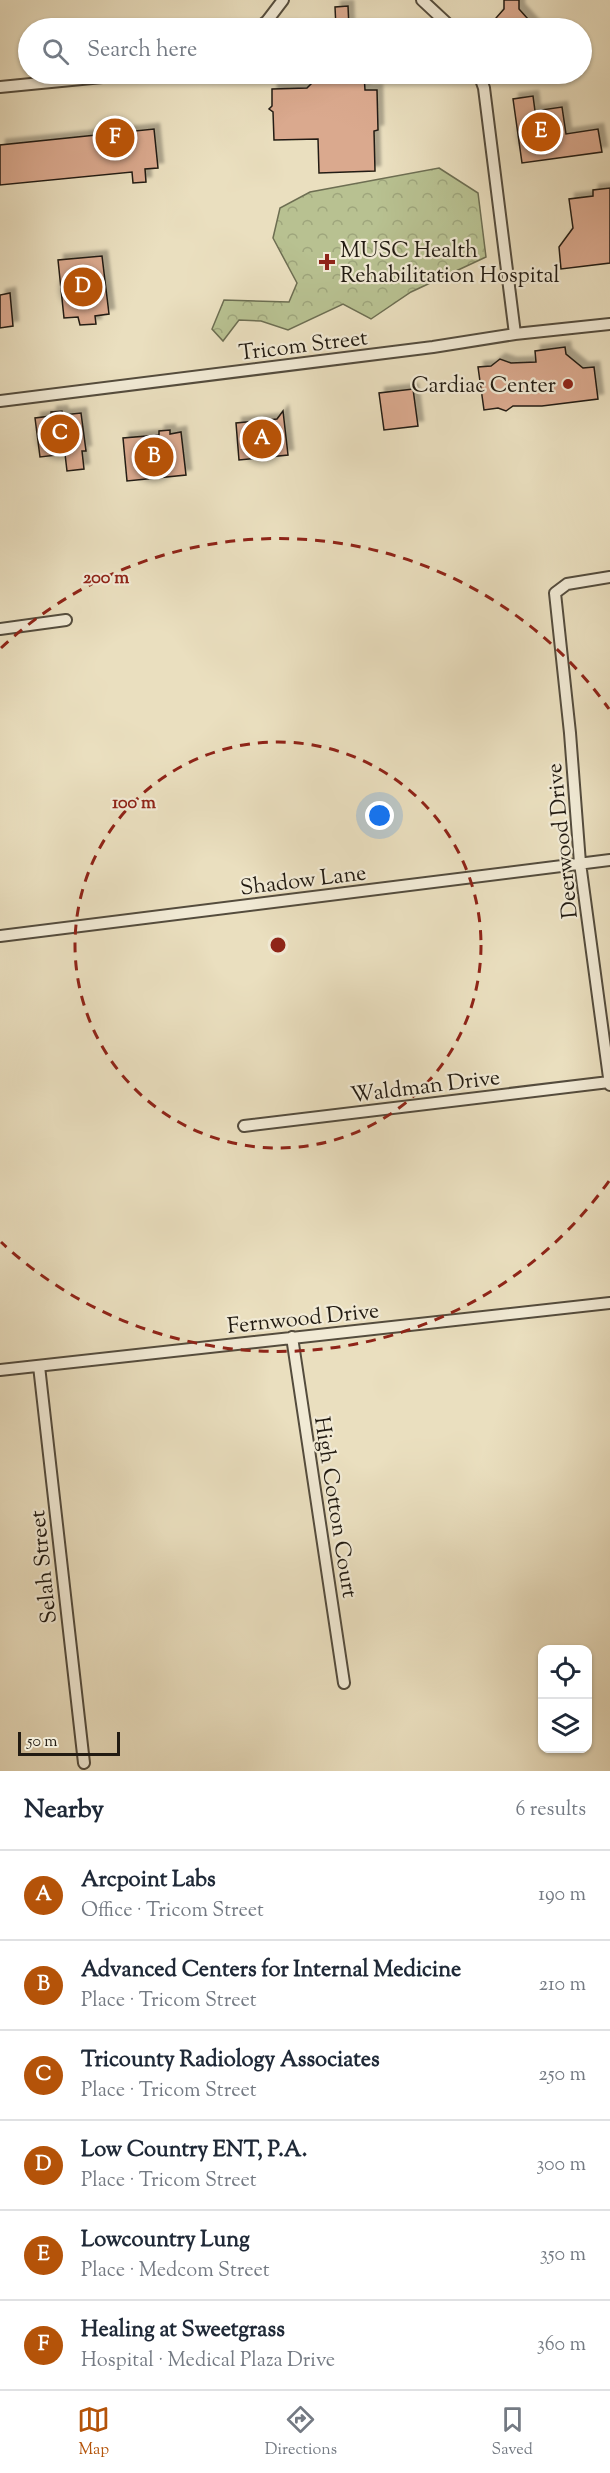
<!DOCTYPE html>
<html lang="en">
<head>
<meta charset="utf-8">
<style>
  body { margin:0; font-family:"Sorts Mill Goudy",serif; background:#f2f2f3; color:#1f2937 }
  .controls { position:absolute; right:18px; bottom:18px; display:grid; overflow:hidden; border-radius:12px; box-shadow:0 2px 4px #0004 }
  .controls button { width:54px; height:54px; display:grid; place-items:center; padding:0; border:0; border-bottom:2px solid #e0e1e3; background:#fff; color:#1f2937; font:30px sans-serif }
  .scale { position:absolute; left:18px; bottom:15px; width:102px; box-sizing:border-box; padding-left:6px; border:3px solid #221b12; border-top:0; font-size:16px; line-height:21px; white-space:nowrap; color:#221b12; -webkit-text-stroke:4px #f1ead5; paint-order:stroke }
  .you { position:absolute; left:380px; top:816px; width:21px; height:21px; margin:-15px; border:4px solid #fff; border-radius:50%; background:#1a73e8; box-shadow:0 0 0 9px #1a73e833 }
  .badge { display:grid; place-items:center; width:39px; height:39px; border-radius:50%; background:#b45309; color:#fff; font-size:20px; font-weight:700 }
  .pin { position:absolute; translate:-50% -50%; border:3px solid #fff; box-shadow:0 2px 6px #0006 }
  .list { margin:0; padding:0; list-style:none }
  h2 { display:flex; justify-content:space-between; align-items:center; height:78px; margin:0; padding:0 24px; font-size:26px }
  h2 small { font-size:20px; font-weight:400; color:#747a83 }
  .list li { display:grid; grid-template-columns:39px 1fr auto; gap:18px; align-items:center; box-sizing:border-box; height:90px; padding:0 24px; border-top:2px solid #e0e1e3 }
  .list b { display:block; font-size:22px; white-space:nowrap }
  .list p { margin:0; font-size:20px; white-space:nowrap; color:#747a83 }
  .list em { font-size:20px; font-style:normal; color:#747a83 }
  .icon { flex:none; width:33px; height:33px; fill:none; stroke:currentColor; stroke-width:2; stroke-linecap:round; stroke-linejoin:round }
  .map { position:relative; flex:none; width:610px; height:1771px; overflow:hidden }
  .search { position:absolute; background:#fff; box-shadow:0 2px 4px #0004; left:18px; right:18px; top:18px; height:66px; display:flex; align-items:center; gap:15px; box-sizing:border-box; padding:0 21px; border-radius:33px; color:#747a83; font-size:22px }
  .sheet { height:618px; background:#fff }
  nav { display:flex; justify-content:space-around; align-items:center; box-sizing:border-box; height:84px; border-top:2px solid #e0e1e3; background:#fff; font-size:16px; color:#747a83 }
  nav a { display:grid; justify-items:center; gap:3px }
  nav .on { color:#b45309 }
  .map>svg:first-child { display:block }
</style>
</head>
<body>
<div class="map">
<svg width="610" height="1771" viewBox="0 0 610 1771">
  <defs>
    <pattern id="forest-crowns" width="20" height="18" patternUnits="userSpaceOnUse" patternTransform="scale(1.5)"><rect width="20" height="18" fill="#b8c191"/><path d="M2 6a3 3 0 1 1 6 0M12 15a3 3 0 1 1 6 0" fill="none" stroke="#9ea57c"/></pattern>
    <filter id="shadow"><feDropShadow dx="5.5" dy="-5.5" stdDeviation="1.5" flood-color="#0004"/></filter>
  </defs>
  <rect width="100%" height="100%" fill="#eadfbf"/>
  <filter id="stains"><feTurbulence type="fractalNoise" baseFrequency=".00333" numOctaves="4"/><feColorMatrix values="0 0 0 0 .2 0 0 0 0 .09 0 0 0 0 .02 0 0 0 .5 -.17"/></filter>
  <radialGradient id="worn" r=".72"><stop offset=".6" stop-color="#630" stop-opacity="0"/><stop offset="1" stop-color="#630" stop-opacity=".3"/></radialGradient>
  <path fill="url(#forest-crowns)" stroke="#6d6e52" stroke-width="1.5" d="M439,168L478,193L486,257L411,292L371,319L343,304L288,330L261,321L239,320L223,341L212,329L224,300L289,302L297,283L273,238L280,208L310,192Z"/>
  <path fill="#daa98e" stroke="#221b12" stroke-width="1.5" filter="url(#shadow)" d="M504,0H519V9L536,28H496V18L504,9Z
    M348,6L349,28H336L335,7Z
    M321,74H364L365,90H377L378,130L374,131L375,171L319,173L318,139L274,140L273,112L269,109L272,106V89L307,88Z
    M533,96L535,111L562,107L566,134L598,129L602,152L522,163L513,99Z
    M154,129L158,168L145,169L146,182L133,183L132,172L0,185V145Z
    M610,188V263L561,269L559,247L573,228L569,199L593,196V190Z
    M102,256L109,314L95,316L96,324L80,325L78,317L64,318L58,260Z
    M10,293L13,326L0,328V295Z
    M565,347L566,354L583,368L594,367L598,399L542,406H513L506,411L498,408L484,410L478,367L491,366L500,359L511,363L536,362L535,351Z
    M413,389L418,426L384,430L379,393Z
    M62,411L63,415L81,413L86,451H82L84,469L67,471L65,454L40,457L35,418L51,416V412Z
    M283,411L288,455L239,460L236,423L277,419Z
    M170,430V434L181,432L186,475L127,481L123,438L159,435V431Z"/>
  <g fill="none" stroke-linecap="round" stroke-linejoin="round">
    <g stroke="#544c3d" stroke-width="14">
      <path id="street" d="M422,0L452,28
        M258,28L267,21L283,0
        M479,74L484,88L515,334
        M0,87L133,74
        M0,401L433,347L515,334L610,324
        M610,577L567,584L555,593L570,733L580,863L610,1085
        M0,629L66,620
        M0,936L610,860
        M244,1126L609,1082
        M292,1337L344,1683
        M39,1366L84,1763
        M0,1370L610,1303"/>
    </g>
    <use href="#street" stroke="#f1ead5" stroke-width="10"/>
  </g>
  <g fill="none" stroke="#8f2418" stroke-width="3" stroke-dasharray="10 8">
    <circle cx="278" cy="945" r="203"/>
    <path d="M609 1181A406 406 0 0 1 1 1242M1 648A406 406 0 0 1 609 709"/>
  </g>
  <g fill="#8f2418" stroke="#f1ead5" stroke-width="2">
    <path d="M324 253h6v6h6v6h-6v6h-6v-6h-6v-6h6z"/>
    <circle cx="568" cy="384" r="6"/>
  </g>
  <g text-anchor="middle" stroke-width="4.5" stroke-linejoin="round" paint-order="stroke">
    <g font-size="22" fill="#221b12" stroke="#f1ead5" text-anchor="start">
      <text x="340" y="257">MUSC Health<tspan x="340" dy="25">Rehabilitation Hospital</tspan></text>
      <text x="556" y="392" text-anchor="end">Cardiac Center</text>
    </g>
    <g font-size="22" fill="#221b12" stroke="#f1ead5">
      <text transform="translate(303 344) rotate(-7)" y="8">Tricom Street</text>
      <text transform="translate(561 841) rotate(-96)" y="8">Deerwood Drive</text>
      <text transform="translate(303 879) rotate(-7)" y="8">Shadow Lane</text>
      <text transform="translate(425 1085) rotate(-7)" y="8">Waldman Drive</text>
      <text transform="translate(303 1317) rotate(-6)" y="8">Fernwood Drive</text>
      <text transform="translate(337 1507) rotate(81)" y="8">High Cotton Court</text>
      <text transform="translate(42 1567) rotate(-96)" y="8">Selah Street</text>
    </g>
  </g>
  <circle cx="278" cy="945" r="9" fill="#8f2418" stroke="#f1ead5" stroke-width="3"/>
  <g font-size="18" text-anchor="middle" font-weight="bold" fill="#8f2418" stroke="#f1ead5" stroke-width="4.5" stroke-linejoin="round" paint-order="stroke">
    <text x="106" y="583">200 m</text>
    <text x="134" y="808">100 m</text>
  </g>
  <rect width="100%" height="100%" filter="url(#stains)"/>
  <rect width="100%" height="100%" fill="url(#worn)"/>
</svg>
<div class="controls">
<button><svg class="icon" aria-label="locate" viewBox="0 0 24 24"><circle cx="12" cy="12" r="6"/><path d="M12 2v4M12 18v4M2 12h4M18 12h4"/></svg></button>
<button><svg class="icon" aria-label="layers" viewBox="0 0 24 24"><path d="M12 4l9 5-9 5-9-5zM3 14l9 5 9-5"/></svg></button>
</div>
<div class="scale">50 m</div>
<div class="you"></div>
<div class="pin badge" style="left:262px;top:439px">A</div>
<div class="pin badge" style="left:154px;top:457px">B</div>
<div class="pin badge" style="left:60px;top:434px">C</div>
<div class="pin badge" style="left:83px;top:287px">D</div>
<div class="pin badge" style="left:541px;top:132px">E</div>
<div class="pin badge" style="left:115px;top:138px">F</div>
<div class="search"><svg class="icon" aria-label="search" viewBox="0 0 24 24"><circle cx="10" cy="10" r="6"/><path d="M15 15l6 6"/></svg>Search here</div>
</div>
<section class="sheet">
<h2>Nearby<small>6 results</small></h2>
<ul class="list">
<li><span class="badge">A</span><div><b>Arcpoint Labs</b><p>Office · Tricom Street</p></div><em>190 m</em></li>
<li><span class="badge">B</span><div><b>Advanced Centers for Internal Medicine</b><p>Place · Tricom Street</p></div><em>210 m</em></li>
<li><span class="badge">C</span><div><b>Tricounty Radiology Associates</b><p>Place · Tricom Street</p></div><em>250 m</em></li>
<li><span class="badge">D</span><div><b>Low Country ENT, P.A.</b><p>Place · Tricom Street</p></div><em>300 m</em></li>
<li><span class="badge">E</span><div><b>Lowcountry Lung</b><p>Place · Medcom Street</p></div><em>350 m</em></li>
<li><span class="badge">F</span><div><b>Healing at Sweetgrass</b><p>Hospital · Medical Plaza Drive</p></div><em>360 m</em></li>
</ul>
</section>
<nav>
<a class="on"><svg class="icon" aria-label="map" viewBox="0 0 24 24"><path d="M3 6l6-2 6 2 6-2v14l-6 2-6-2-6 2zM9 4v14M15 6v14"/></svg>Map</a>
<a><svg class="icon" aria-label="directions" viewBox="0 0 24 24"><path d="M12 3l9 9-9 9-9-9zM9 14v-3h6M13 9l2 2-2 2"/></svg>Directions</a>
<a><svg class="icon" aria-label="saved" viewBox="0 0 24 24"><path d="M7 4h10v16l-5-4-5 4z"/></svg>Saved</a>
</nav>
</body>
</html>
